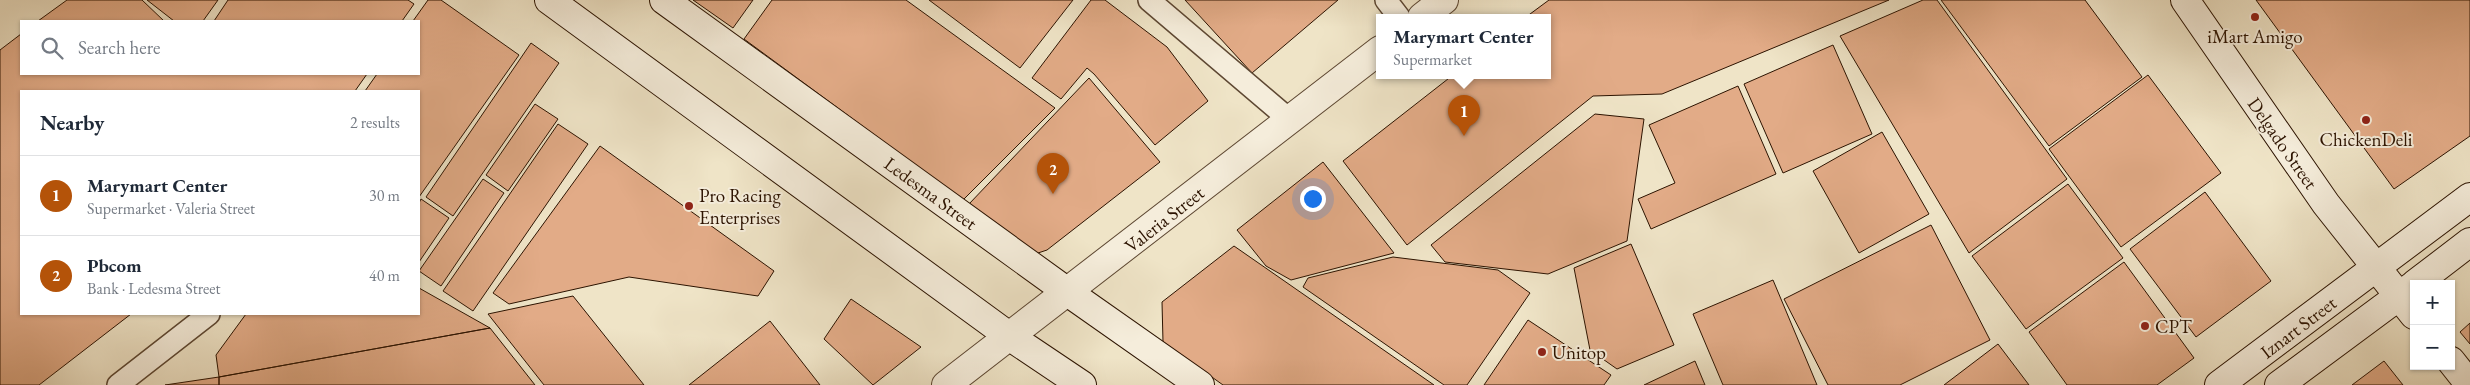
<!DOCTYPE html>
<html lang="en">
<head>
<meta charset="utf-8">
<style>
  body { margin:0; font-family:"EB Garamond",serif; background:#f2f2f3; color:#1f2937 }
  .controls { position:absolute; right:15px; bottom:15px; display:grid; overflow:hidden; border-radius:0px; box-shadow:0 1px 4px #0004 }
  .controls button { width:45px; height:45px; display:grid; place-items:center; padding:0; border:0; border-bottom:1px solid #e0e1e3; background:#fff; color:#1f2937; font:25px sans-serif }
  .you { position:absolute; left:1312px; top:198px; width:18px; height:18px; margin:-12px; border:4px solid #fff; border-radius:50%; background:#1a73e8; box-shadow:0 0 0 8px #1a73e833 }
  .badge { display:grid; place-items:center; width:32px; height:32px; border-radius:50%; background:#b45309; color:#fff; font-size:16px; font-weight:700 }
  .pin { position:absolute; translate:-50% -41px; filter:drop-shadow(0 1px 2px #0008) }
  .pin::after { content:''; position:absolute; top:26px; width:18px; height:15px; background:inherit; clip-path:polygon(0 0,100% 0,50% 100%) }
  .popup { position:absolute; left:1376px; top:14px; width:175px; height:65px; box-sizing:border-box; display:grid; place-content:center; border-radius:0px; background:#fff; filter:drop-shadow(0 1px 4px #0005); font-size:16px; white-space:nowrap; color:#747a83 }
  .popup b { font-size:19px; color:#1f2937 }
  .popup::after { content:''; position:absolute; left:50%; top:100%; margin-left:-10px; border:10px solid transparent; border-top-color:#fff }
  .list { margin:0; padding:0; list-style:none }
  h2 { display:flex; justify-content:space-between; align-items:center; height:65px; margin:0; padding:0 20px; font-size:21px }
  h2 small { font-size:16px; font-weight:400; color:#747a83 }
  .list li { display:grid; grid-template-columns:32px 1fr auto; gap:15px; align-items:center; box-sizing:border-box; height:80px; padding:0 20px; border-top:1px solid #e0e1e3 }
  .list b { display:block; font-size:19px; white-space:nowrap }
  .list p { margin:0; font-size:16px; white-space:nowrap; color:#747a83 }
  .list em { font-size:16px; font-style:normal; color:#747a83 }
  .icon { flex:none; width:28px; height:28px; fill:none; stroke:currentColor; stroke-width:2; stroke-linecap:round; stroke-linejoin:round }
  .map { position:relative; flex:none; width:2470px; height:385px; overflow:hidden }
  .search { position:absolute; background:#fff; box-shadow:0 1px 4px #0004; left:20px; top:20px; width:400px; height:55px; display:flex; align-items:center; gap:12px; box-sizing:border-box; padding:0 18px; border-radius:0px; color:#747a83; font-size:19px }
  .panel { position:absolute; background:#fff; box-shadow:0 1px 4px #0004; left:20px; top:90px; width:400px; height:225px; border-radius:0px }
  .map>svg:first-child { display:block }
</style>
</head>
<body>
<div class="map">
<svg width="2470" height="385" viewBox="0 0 2470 385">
  <rect width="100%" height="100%" fill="#efe4c7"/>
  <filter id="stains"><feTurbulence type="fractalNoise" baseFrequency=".004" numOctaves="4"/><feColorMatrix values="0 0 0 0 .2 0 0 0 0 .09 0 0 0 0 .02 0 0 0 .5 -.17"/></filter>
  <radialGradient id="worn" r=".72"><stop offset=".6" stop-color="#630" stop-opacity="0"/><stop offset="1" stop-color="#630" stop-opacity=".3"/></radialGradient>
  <path fill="#e2ab87" stroke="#2c1300" d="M67,0H142L164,21H38Z
    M147,0H218L203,21H174Z
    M228,0H408L414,4L402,21H214Z
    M428,0H441L519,55L419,197V91H365L377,74H419V21H413Z
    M693,0H753L733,28Z
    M772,0H906L1055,108L963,200L744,39Z
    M929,0H1073L1020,68Z
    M1091,0H1105L1167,47L1208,101L1155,145L1094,74L1087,68L1061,99L1032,78Z
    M1185,0H1338L1252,73Z
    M1549,0H1889L1662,94L1593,96L1407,245L1343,161L1453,75H1548V17H1526Z
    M1923,0H1937L2067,179L1969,253L1840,36Z
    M1941,0H2085L2142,77L2049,146Z
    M2256,0H2470V136L2394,189Z
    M21,34V74H367L355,91H21V314H131L39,385H0V50Z
    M531,43L559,63L453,216L426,197Z
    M1833,45L1872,134L1783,173L1744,84Z
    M2148,75L2221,173L2121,247L2049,149Z
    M1089,78L1160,162L1047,250L1038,253L1027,250L969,204Z
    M1738,86L1776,174L1651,229L1638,199L1675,183L1649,125Z
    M535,104L558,119L508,191L486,175Z
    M1595,114L1644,119L1627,241L1548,274L1445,262L1431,245Z
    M558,124L588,144L473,311L443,291Z
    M1882,132L1929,214L1859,253L1813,171Z
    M600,146L774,271L758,296L629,277L509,304L493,293Z
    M1323,162L1394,253L1291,280L1266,266L1237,230Z
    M483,179L504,193L441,286L419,271Z
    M2068,184L2123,258L2026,329L1972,256Z
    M2205,192L2271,281L2196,337L2130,249Z
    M421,199L449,218L419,262V203Z
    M1931,225L1990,340L1900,385H1828L1784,299Z
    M1631,244L1674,345L1617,369L1590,350L1574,268Z
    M1234,246L1434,385H1223L1163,342L1162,302Z
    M1393,257L1498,270L1530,293L1467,385H1444L1303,287L1308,278Z
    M2124,262L2194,358L2157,385H2067L2029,332Z
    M1773,280L1817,385H1723L1693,314Z
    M419,288L490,328L219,377L216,355L246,314H419Z
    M573,296L644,385H544L488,314Z
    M851,299L921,347L873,385L824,339Z
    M1528,320L1611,375L1604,385H1484Z
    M770,321L820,385H689Z
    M2470,323V344L2460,332Z
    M490,328L535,385H219V377Z
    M1998,344L2029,385H1944Z
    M1695,361L1705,385H1644Z
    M2384,361L2403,385H2352Z
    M219,377V385H165Z"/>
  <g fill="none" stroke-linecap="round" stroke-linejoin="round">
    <g stroke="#5d4732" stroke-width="24">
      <path id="lane" d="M1149,0L1291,121
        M1386,0L1399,17
        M118,385L209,314"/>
    </g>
    <g stroke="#5d4732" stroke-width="30">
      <path id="street" d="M1422,17L1444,0
        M946,385L1380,50"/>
    </g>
    <g stroke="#2c1300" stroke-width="30">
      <path id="secondary" d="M549,0L1009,336L1082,385
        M664,0L1069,293L1200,385
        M2185,0L2326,204L2414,315
        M2415,284L2470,242
        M2451,361L2470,385
        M2219,385L2470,197
        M2279,385L2414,285"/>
    </g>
    <use href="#lane" stroke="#f5eddb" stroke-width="21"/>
    <use href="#street" stroke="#f5eddb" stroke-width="28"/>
    <use href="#secondary" stroke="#f5eddb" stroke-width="28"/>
  </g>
  <g fill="#8f2418" stroke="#f5eddb" stroke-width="2">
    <circle cx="2255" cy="17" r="5"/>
    <circle cx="2366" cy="120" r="5"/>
    <circle cx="689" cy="206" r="5"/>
    <circle cx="2145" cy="326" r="5"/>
    <circle cx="1542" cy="352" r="5"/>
  </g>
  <g text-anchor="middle" stroke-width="4" stroke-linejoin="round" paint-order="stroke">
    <g font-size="19" fill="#2c1300" stroke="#f5eddb" text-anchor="start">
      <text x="2255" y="43" text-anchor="middle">iMart Amigo</text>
      <text x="2366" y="146" text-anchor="middle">ChickenDeli</text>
      <text x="699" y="202">Pro Racing<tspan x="699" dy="22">Enterprises</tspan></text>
      <text x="2155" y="333">CPT</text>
      <text x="1552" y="359">Unitop</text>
    </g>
    <g font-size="19" fill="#2c1300" stroke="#f5eddb">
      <text transform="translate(2283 143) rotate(55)" y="7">Delgado Street</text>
      <text transform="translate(931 193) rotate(36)" y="7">Ledesma Street</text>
      <text transform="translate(1164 219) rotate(-38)" y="7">Valeria Street</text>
      <text transform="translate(2298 327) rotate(-37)" y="7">Iznart Street</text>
    </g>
  </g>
  <rect width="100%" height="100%" filter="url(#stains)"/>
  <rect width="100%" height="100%" fill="url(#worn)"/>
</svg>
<div class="controls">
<button>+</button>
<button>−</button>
</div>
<div class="you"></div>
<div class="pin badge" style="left:1464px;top:136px">1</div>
<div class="popup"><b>Marymart Center</b>Supermarket</div>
<div class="pin badge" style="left:1053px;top:194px">2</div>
<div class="search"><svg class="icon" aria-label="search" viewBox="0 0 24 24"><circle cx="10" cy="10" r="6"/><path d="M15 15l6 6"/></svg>Search here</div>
<section class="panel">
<h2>Nearby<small>2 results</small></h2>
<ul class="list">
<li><span class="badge">1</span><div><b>Marymart Center</b><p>Supermarket · Valeria Street</p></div><em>30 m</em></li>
<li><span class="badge">2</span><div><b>Pbcom</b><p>Bank · Ledesma Street</p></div><em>40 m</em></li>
</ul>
</section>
</div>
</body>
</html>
